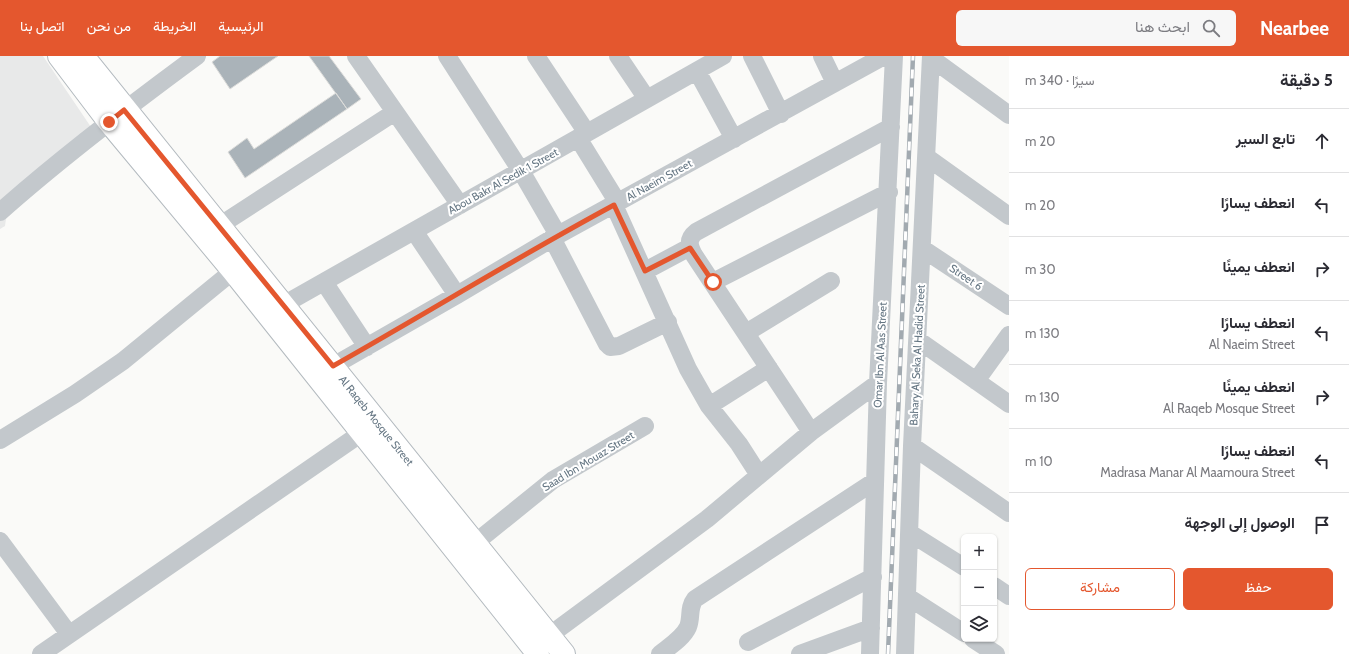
<!DOCTYPE html>
<html lang="ar">
<head>
<meta charset="utf-8">
<style>
  body { margin:0; font-family:Cabin,Vazirmatn,sans-serif; background:#f7f7f7; color:#2b2b33; direction:rtl }
  .controls { position:absolute; right:12px; bottom:12px; display:grid; overflow:hidden; border-radius:6px; box-shadow:0 1px 3px #0004 }
  .controls button { width:36px; height:36px; display:grid; place-items:center; padding:0; border:0; border-bottom:1px solid #e1e1e2; background:#fff; color:#2b2b33; font:20px sans-serif }
  .stop { position:absolute; width:12px; height:12px; margin:-9px; border:3px solid #e4572e; border-radius:50%; background:#fff }
  .stop.end { background:#e4572e; border-color:#fff; box-shadow:0 1px 4px #0008 }
  .list { margin:0; padding:0; list-style:none }
  h2 { display:flex; justify-content:space-between; align-items:center; height:52px; margin:0; padding:0 16px; font-size:17px }
  h2 small { font-size:13px; font-weight:400; color:#7c7c81 }
  .list li { display:grid; grid-template-columns:26px 1fr auto; gap:12px; align-items:center; box-sizing:border-box; height:64px; padding:0 16px; border-top:1px solid #e1e1e2 }
  .list b { display:block; font-size:15px; white-space:nowrap }
  .list p { margin:0; font-size:13px; white-space:nowrap; color:#7c7c81 }
  .list em { font-size:13px; font-style:normal; color:#7c7c81 }
  .actions { display:flex; gap:8px; padding:12px 16px }
  .actions a { flex:1; padding:9px 0; border:1px solid #e4572e; border-radius:6px; text-align:center; font-size:14px; color:#e4572e }
  .actions .main { background:#e4572e; color:#fff }
  .icon { flex:none; width:22px; height:22px; fill:none; stroke:currentColor; stroke-width:2; stroke-linecap:round; stroke-linejoin:round }
  .map { position:relative; flex:none; width:1009px; height:598px; overflow:hidden; direction:ltr }
  header { display:flex; align-items:center; gap:24px; box-sizing:border-box; height:56px; padding:0 20px; background:#e4572e; color:#fff }
  header strong { font-size:19px }
  nav { display:flex; gap:22px; margin-inline-start:auto; font-size:14px }
  .search { width:280px; height:36px; background:#f7f7f7; display:flex; align-items:center; gap:10px; box-sizing:border-box; padding:0 14px; border-radius:6px; color:#7c7c81; font-size:15px }
  main { display:flex }
  aside { flex:1; background:#fff }
  .map>svg:first-child { display:block }
</style>
</head>
<body>
<header>
<strong>Nearbee</strong>
<div class="search"><svg class="icon" aria-label="search" viewBox="0 0 24 24"><circle cx="10" cy="10" r="6"/><path d="M15 15l6 6"/></svg>ابحث هنا</div>
<nav><a>الرئيسية</a><a>الخريطة</a><a>من نحن</a><a>اتصل بنا</a></nav>
</header>
<main>
<aside>
<h2>5 دقيقة<small>سيرًا · 340 m</small></h2>
<ul class="list">
<li><svg class="icon" aria-label="ahead" viewBox="0 0 24 24"><path d="M12 20V5M6 11l6-6 6 6"/></svg><div><b>تابع السير</b></div><em>20 m</em></li>
<li><svg class="icon" aria-label="left" viewBox="0 0 24 24"><path d="M17 20v-9H6M10 6l-5 5 5 5"/></svg><div><b>انعطف يسارًا</b></div><em>20 m</em></li>
<li><svg class="icon" aria-label="right" viewBox="0 0 24 24"><path d="M7 20v-9h11M14 6l5 5-5 5"/></svg><div><b>انعطف يمينًا</b></div><em>30 m</em></li>
<li><svg class="icon" aria-label="left" viewBox="0 0 24 24"><path d="M17 20v-9H6M10 6l-5 5 5 5"/></svg><div><b>انعطف يسارًا</b><p>Al Naeim Street</p></div><em>130 m</em></li>
<li><svg class="icon" aria-label="right" viewBox="0 0 24 24"><path d="M7 20v-9h11M14 6l5 5-5 5"/></svg><div><b>انعطف يمينًا</b><p>Al Raqeb Mosque Street</p></div><em>130 m</em></li>
<li><svg class="icon" aria-label="left" viewBox="0 0 24 24"><path d="M17 20v-9H6M10 6l-5 5 5 5"/></svg><div><b>انعطف يسارًا</b><p>Madrasa Manar Al Maamoura Street</p></div><em>10 m</em></li>
<li><svg class="icon" aria-label="arrive" viewBox="0 0 24 24"><path d="M6 21V4h12l-3 4 3 4H6"/></svg><div><b>الوصول إلى الوجهة</b></div></li>
</ul>
<div class="actions"><a class="main">حفظ</a><a>مشاركة</a></div>
</aside>
<div class="map">
<svg width="1009" height="598" viewBox="0 0 1009 598">
  <rect width="100%" height="100%" fill="#fafaf8"/>
  <path fill="#e8e9e9" d="M0,0H43L99,83L7,156L5,170L0,173Z"/>
  <path fill="#aab3b9" stroke="#dcdcda" d="M220,0H278L230,33L212,6Z
    M309,0H329L361,43L347,53Z
    M336,37L347,53L245,122L228,96L247,82L254,93Z"/>
  <g fill="none" stroke-linecap="round" stroke-linejoin="round">
    <g stroke="#b3babf" stroke-width="24">
      <g id="secondary">
        <path d="M59,0L109,66L233,215L538,598"/>
        <path id="s1" d="M83,0L564,598"/>
      </g>
    </g>
    <path stroke="#c3c8cc" stroke-width="18" d="M356,0L460,149
      M447,0L521,115L558,179
      M536,0L587,77
      M618,0L647,43
      M752,0L781,58
      M822,0L835,27
      M931,2L1009,59
      M697,15L734,83
      M578,82L618,147
      M928,102L1009,160
      M614,149L688,313L709,350L739,388L759,419
      M0,156C63,100 129,50 197,0
      M219,170L395,56
      M414,175L457,239
      M552,182L607,288L610,291L619,290L668,266
      M923,193L1009,250
      M645,215L690,191
      M324,226L367,291
      M713,226L889,136
      M283,249L723,0
      M746,277L831,225
      M918,284L1009,348
      M333,310L457,239L558,179L884,0
      M976,325L1009,279
      M709,350L769,312
      M811,376L694,199C689,190 687,183 696,176L891,71
      M0,384L75,338L123,305L233,215
      M912,390L1009,457
      M910,477L964,511
      M0,485L69,578
      M475,487L553,424L645,370
      M994,530L1009,540
      M908,541L964,577
      M550,579L707,463L811,376L878,327
      M973,583L996,598
      M748,586L873,521
      M41,598L363,376
      M660,598C670,590 683,582 688,571C692,561 688,552 695,543L875,425
      M800,598L871,572
      M870,598L878,327L894,0
      M905,598L912,390L931,0"/>
    <use href="#secondary" stroke="#fff" stroke-width="22"/>
    <g stroke="#a2aab0" stroke-width="4.5">
      <path id="rail" d="M888,598L913,0"/>
    </g>
    <use href="#rail" stroke="#fff" stroke-width="3" stroke-dasharray="9" stroke-linecap="butt"/>
  </g>
  <g fill="none" stroke-linecap="round" stroke-linejoin="round">
    <path stroke="#e4572e" stroke-width="5" d="M109,66L124,54L333,310C427,257 519,200 614,149L645,215L690,192L713,226"/>
  </g>
  <g text-anchor="middle" stroke-width="4" stroke-linejoin="round" paint-order="stroke">
    <g font-size="11" fill="#657683" stroke="#fff">
      <text transform="translate(659 124) rotate(-29)" y="4">Al Naeim Street</text>
      <text transform="translate(503 125) rotate(-29)" y="4">Abou Bakr Al Sedik 1 Street</text>
      <text transform="translate(966 221) rotate(34)" y="4">Street 6</text>
      <text transform="translate(880 299) rotate(-87)" y="4">Omar Ibn Al Aas Street</text>
      <text transform="translate(917 299) rotate(-87)" y="4">Bahary Al Seka Al Hadid Street</text>
      <text dy="4" stroke="none"><textPath href="#s1" startOffset="468">Al Raqeb Mosque Street</textPath></text>
      <text transform="translate(588 405) rotate(-31)" y="4">Saad Ibn Mouaz Street</text>
    </g>
  </g>
</svg>
<div class="controls">
<button>+</button>
<button>−</button>
<button><svg class="icon" aria-label="layers" viewBox="0 0 24 24"><path d="M12 4l9 5-9 5-9-5zM3 14l9 5 9-5"/></svg></button>
</div>
<div class="stop" style="left:713px;top:226px"></div>
<div class="stop end" style="left:109px;top:66px"></div>
</div>
</main>
</body>
</html>
